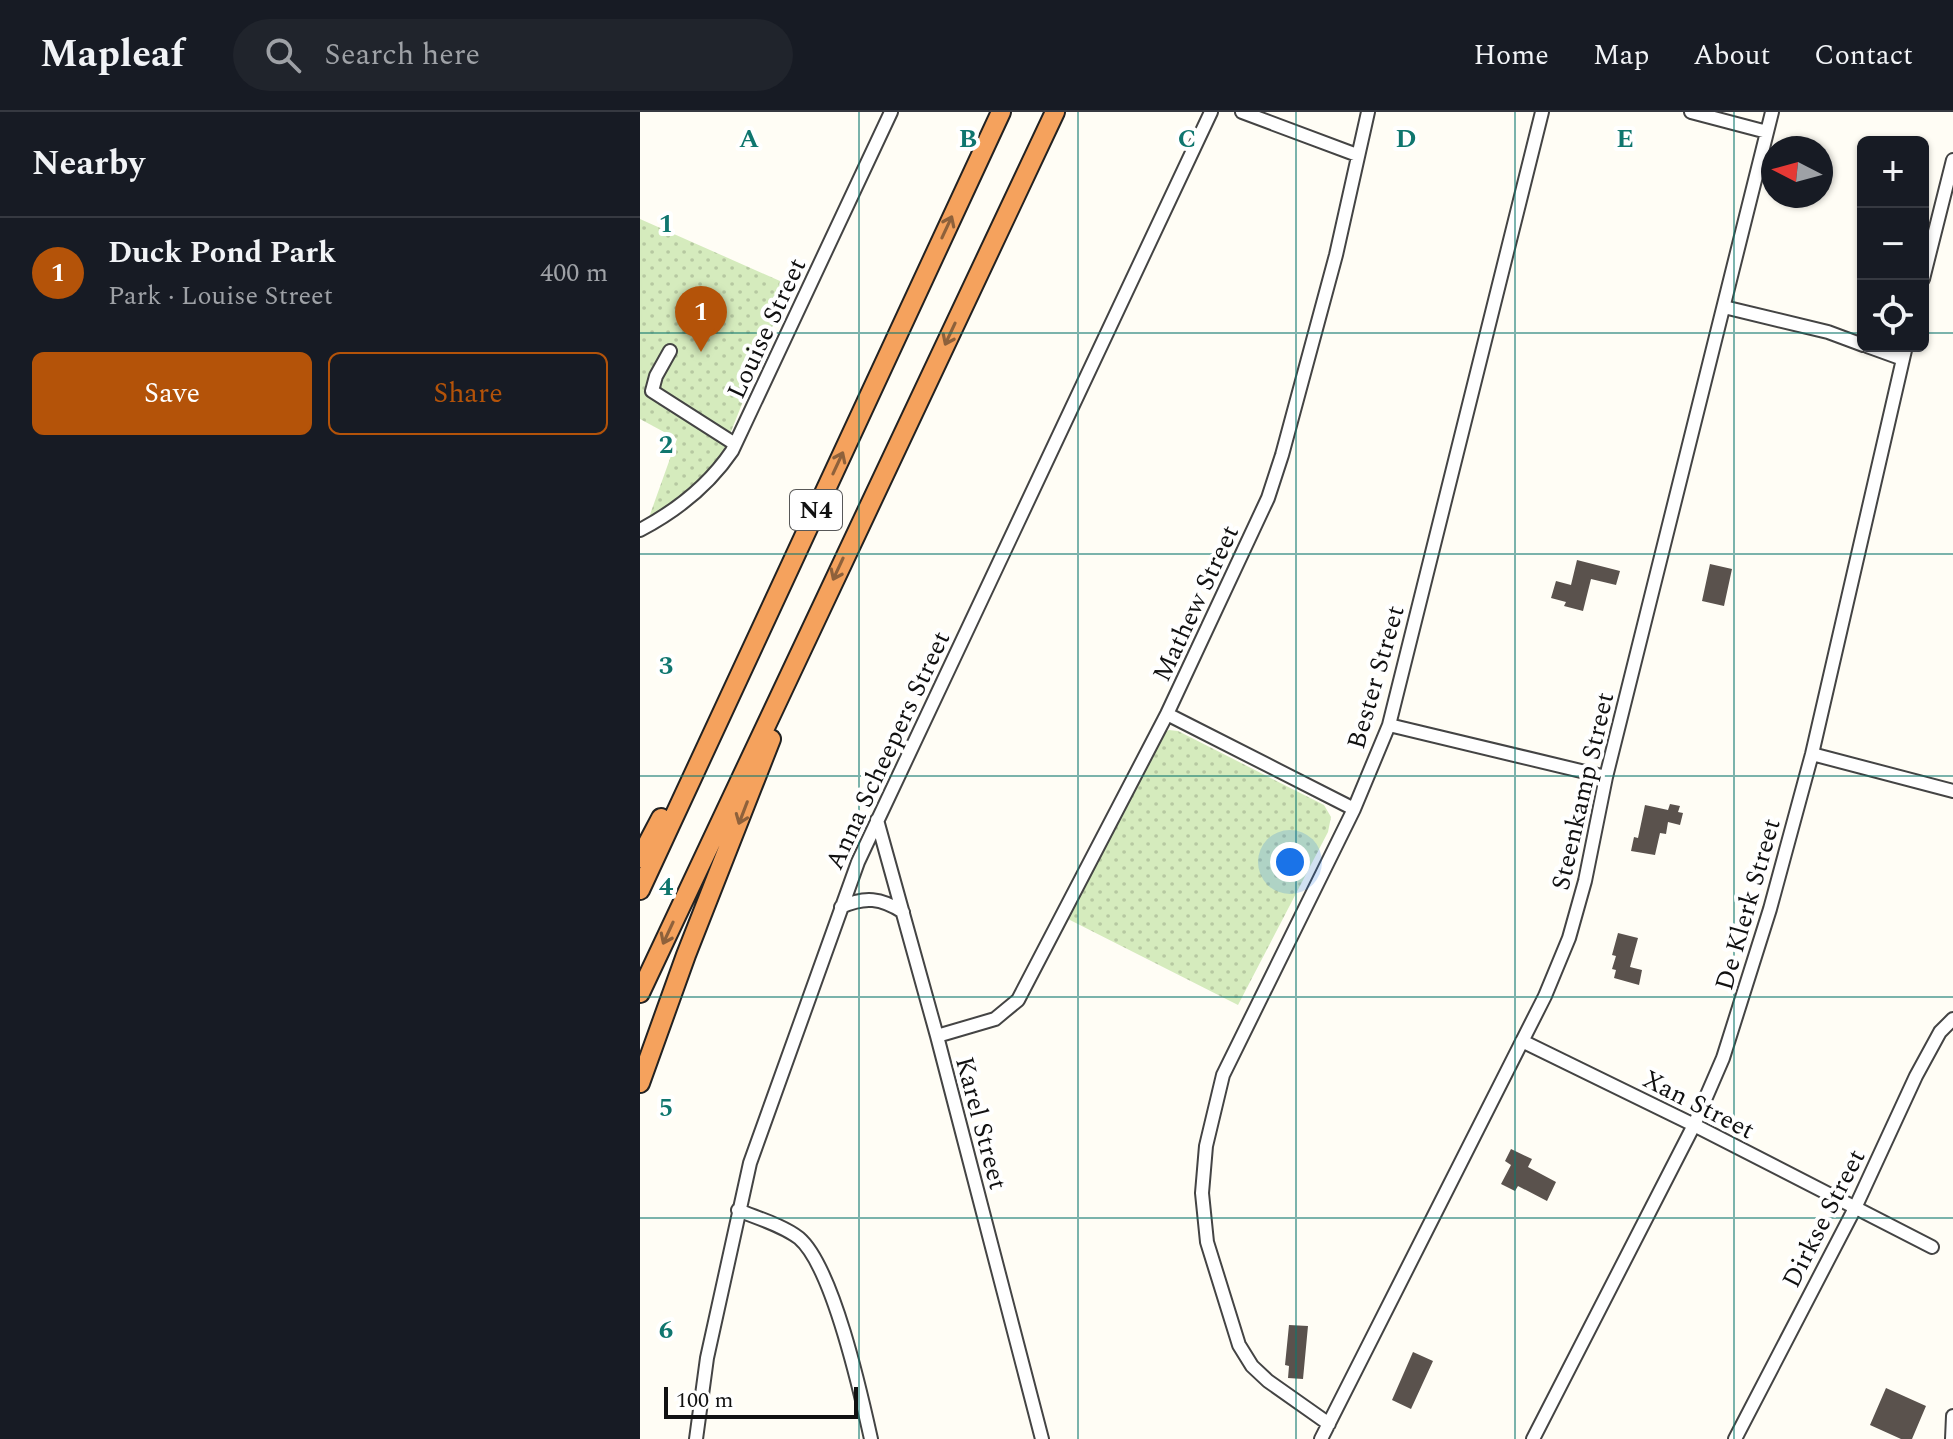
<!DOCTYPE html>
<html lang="en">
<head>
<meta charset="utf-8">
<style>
  body { margin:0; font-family:Spectral,serif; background:#20242c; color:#f1f3f6 }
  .controls { position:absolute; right:24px; top:24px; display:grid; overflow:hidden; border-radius:12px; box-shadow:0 2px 6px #0004 }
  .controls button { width:72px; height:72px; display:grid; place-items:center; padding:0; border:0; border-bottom:2px solid #363941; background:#171b24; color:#f1f3f6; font:40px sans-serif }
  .compass { position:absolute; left:1121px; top:24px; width:72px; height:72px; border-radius:50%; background:#171b24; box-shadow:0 2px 6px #0004; rotate:276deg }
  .scale { position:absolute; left:24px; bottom:20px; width:194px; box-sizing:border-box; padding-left:8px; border:4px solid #111; border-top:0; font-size:22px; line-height:28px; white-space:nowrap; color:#111; -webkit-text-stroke:6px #fff; paint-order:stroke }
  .you { position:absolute; left:650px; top:750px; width:28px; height:28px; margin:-20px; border:6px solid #fff; border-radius:50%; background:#1a73e8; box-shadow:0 0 0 12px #1a73e833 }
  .badge { display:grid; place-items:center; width:52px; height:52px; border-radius:50%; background:#b45309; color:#fff; font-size:26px; font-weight:700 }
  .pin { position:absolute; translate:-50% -66px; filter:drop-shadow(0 2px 4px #0008) }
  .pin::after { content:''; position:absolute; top:42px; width:28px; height:24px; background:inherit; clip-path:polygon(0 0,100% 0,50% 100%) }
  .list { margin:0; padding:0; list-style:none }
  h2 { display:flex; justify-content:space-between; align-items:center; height:104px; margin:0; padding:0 32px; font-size:34px }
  h2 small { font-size:26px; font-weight:400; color:#9ea1a6 }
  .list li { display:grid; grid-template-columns:52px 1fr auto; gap:24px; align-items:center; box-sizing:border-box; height:112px; padding:0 32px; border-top:2px solid #363941 }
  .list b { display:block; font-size:30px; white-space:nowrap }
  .list p { margin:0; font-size:26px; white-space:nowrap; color:#9ea1a6 }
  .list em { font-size:26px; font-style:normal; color:#9ea1a6 }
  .actions { display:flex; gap:16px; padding:24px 32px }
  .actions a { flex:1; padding:18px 0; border:2px solid #b45309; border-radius:12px; text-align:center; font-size:28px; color:#b45309 }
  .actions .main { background:#b45309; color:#fff }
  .icon { flex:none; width:44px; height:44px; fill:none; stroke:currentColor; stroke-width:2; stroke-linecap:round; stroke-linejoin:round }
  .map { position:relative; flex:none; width:1313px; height:1327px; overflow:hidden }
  header { display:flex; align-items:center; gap:48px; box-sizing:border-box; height:112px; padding:0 40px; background:#171b24; border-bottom:2px solid #363941 }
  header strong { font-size:38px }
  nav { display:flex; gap:44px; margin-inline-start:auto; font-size:28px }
  .search { width:560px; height:72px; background:#20242c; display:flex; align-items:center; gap:20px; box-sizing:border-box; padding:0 28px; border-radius:44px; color:#9ea1a6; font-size:30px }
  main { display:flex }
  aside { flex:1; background:#171b24 }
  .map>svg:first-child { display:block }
</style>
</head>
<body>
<header>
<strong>Mapleaf</strong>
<div class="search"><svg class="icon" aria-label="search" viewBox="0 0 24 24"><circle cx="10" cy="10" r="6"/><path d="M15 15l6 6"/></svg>Search here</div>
<nav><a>Home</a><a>Map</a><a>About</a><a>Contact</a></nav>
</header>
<main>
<aside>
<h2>Nearby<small></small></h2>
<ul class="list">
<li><span class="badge">1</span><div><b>Duck Pond Park</b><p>Park · Louise Street</p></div><em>400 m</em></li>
</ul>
<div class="actions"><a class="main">Save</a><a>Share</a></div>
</aside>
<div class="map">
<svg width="1313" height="1327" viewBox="0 0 1313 1327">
  <defs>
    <pattern id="park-dots" width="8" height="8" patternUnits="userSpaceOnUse" patternTransform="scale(2)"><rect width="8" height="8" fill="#d5ebbd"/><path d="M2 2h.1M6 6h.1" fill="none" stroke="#b6c8a1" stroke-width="1.8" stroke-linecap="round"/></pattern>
  </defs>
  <rect width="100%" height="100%" fill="#fffdf5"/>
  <path fill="url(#park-dots)" d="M0,107L149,173L77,355L7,411L37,327L0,307Z
    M529,618L538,619L684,693L691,705L688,720L598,893L426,806L522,622Z"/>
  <path fill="#5a524d" d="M937,448L980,459L976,473L951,467L943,499L924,494L926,490L911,486L916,469L931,473Z
    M1070,452L1092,457L1084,494L1062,489Z
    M1030,692L1040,694L1038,700L1043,701L1040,713L1028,710L1026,722L1020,721L1015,743L991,739L994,725L998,726L1005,693L1028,698Z
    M978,821L998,826L990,855L1002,858L999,873L974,866L976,858L972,857L976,844L972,843Z
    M871,1037L892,1047L888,1055L916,1070L907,1089L878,1074L875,1079L861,1072L871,1053L865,1049Z
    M649,1213L668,1214L663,1267L648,1266L649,1254L645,1253Z
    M773,1240L793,1249L771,1297L752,1288Z
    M1246,1276L1286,1294L1272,1327H1261L1230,1313Z"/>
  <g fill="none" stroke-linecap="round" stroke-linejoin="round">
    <g stroke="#444" stroke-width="16">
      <path id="minor" d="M602,0L717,43
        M1051,0L1127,20
        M1283,167L1313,48
        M1084,195L1188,220L1223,233
        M1227,234L1263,247
        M30,239L16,264L12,279L95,332
        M0,418C36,399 69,373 92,339L251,0
        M527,602L714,697
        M749,613L966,665
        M1172,642L1313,679
        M237,708L297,924L402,1327
        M201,795C225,784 241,786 263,800
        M297,924L355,907L378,888L527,602L628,386L642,343L696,143L728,0
        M882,929L1054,1013L1292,1135
        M98,1098C117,1106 142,1113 159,1126C193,1155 221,1282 231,1327
        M689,1312L628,1269L612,1254L599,1233L567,1130L562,1081L566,1034L583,963L714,697L749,613L902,0
        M56,1327L67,1246L110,1051L218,750L571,0
        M681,1327L905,884L929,826L945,769L966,665L1132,0
        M893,1327L1054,1013L1083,946L1130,797L1172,642L1266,234
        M1095,1327L1215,1096L1276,964L1300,920L1313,907
        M1312,1327L1313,1304"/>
    </g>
    <g stroke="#222" stroke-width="22">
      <path id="highway" d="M0,746L21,706
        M0,778L361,0
        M0,881L415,0
        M0,971L46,843L131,627"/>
    </g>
    <use href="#minor" stroke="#fff" stroke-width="12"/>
    <use href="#highway" stroke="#f5a25d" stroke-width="18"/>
  </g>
  <defs><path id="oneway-shaft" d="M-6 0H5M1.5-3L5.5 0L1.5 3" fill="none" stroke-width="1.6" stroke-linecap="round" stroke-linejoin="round" transform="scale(2)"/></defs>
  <g stroke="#8e613b">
    <use href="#oneway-shaft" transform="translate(307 115) rotate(-65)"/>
    <use href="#oneway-shaft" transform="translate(310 222) rotate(115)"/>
    <use href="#oneway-shaft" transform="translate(198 351) rotate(-65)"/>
    <use href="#oneway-shaft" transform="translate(198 457) rotate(115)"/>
    <use href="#oneway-shaft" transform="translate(103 701) rotate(111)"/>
    <use href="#oneway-shaft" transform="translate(28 821) rotate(115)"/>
  </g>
  <path fill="none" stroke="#0f766e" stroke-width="2" stroke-opacity="0.55" d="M219,0V1327M438,0V1327M656,0V1327M875,0V1327M1094,0V1327M0,221H1223M1283,221H1313M0,442H1313M0,664H1313M0,885H1313M0,1106H1313"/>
  <g text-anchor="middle" stroke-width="8" stroke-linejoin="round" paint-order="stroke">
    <rect fill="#fff" stroke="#585858" stroke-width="2" x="150" y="378" width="52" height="40" rx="6"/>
    <g font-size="24" font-weight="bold" fill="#111">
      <text x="176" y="406">N4</text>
    </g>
    <g font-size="26" fill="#111" stroke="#fff">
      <text transform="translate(126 216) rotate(-65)" y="9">Louise Street</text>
      <text transform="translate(555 491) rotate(-65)" y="9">Mathew Street</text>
      <text transform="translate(735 565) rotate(-74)" y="9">Bester Street</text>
      <text transform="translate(247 638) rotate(-65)" y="9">Anna Scheepers Street</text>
      <text transform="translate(942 679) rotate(-77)" y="9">Steenkamp Street</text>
      <text transform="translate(1107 792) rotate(-74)" y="9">De Klerk Street</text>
      <text transform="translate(1059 992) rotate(27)" y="9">Xan Street</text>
      <text transform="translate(342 1011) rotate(75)" y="9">Karel Street</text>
      <text transform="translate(1183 1106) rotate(-63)" y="9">Dirkse Street</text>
    </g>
  </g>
  <g font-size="26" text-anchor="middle" font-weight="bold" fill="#0f766e" stroke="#fff" stroke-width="8" stroke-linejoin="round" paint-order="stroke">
    <text x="109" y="35">A</text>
    <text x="328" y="35">B</text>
    <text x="547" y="35">C</text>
    <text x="766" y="35">D</text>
    <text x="985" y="35">E</text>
    <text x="26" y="120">1</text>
    <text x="26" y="341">2</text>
    <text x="26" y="562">3</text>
    <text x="26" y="783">4</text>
    <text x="26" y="1004">5</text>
    <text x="26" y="1226">6</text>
  </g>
</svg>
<div class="controls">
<button>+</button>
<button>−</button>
<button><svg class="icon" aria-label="locate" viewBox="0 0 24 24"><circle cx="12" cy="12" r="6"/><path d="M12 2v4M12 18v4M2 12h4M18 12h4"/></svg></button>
</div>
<svg class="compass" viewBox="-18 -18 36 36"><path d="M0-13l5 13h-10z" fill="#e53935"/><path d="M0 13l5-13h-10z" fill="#9ea1a6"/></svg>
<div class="scale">100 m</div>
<div class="you"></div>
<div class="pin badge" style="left:61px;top:240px">1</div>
</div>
</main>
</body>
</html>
